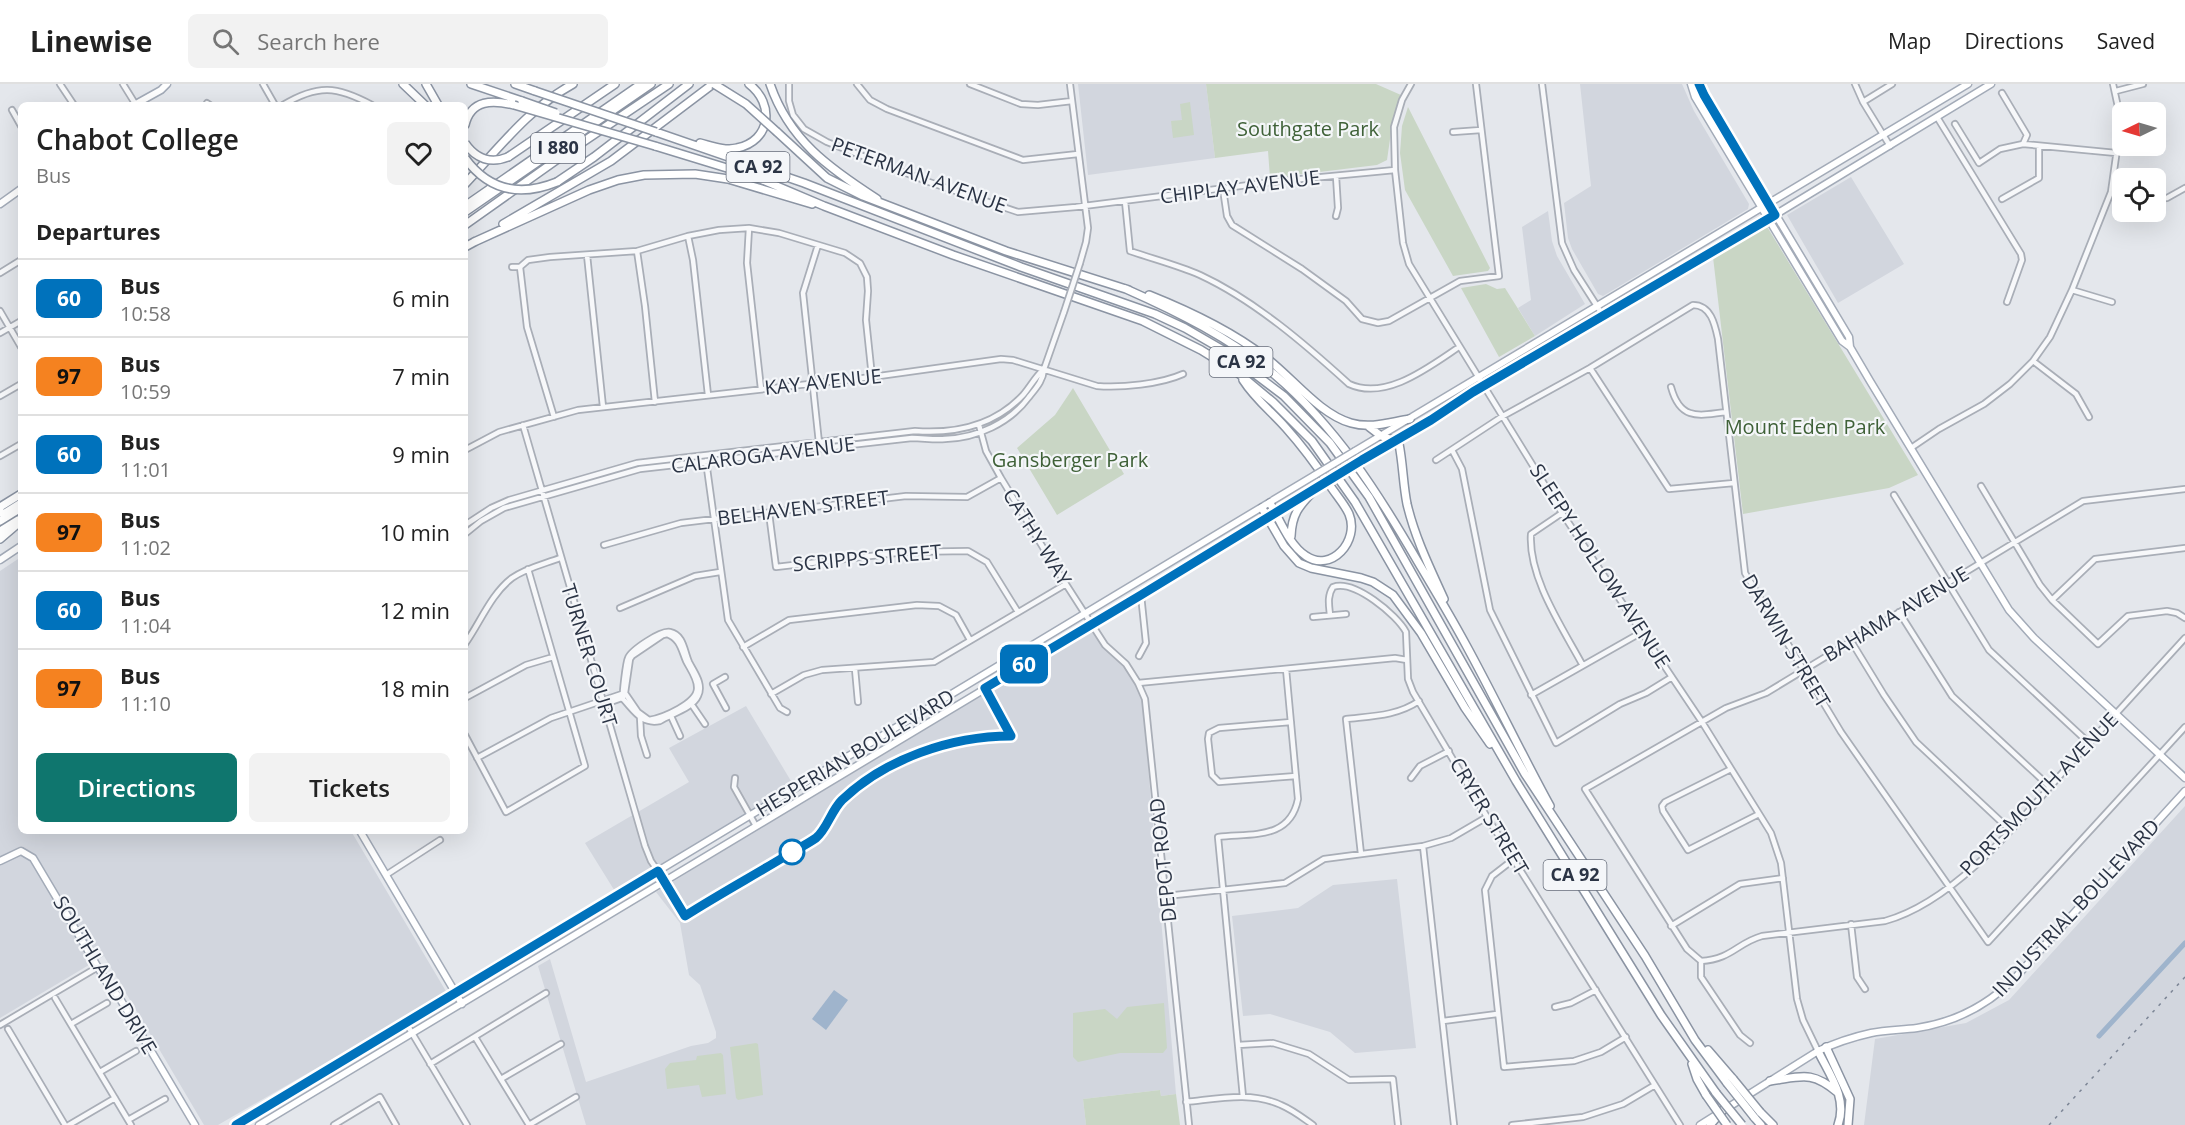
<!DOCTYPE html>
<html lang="en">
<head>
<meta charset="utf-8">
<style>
  :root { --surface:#fff; --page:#f2f2f2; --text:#222; --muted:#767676; --line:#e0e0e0; --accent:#0f766e }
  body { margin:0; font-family:"Open Sans",sans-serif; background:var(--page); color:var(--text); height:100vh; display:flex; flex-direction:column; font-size:22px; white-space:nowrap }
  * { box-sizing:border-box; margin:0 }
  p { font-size:20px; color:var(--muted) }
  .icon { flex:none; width:33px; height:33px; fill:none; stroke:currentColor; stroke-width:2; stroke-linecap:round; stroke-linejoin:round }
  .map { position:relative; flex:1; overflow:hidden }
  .panel { position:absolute; left:18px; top:18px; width:450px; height:732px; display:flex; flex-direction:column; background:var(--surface); border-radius:9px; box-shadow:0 6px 24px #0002 }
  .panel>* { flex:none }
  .badge { padding:0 12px; border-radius:9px; font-size:21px; line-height:39px }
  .needle { width:39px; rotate:265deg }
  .fabs { position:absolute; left:2112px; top:18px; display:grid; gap:12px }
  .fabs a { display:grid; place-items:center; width:54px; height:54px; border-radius:9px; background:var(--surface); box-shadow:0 6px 24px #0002; font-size:30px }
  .map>.badge { position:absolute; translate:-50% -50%; box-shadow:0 0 0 3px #fff }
  h2 { padding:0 18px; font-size:22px; line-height:54px }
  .round { display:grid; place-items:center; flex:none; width:63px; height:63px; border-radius:9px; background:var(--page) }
  .overview { display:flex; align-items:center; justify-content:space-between; height:102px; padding:0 18px }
  h1 { font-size:28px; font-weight:600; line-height:45px }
  .button { display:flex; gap:12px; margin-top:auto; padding:12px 18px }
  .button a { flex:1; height:69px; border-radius:9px; background:var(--accent); color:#fff; font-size:24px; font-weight:600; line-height:69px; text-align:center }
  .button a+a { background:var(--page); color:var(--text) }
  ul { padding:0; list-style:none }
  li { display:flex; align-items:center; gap:18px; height:78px; padding:0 18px; border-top:2px solid var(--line) }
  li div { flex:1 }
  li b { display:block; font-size:22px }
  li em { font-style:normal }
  li .badge { min-width:66px; font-weight:700; text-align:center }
  header { display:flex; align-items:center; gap:36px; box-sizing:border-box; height:84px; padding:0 30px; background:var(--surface); border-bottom:2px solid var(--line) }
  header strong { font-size:28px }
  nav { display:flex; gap:33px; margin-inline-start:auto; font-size:21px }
  .search { width:420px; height:54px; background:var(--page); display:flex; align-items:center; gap:15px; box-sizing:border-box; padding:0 21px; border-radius:9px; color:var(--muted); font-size:22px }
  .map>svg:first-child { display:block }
  .built { fill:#d2d6de }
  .green { fill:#c9d6c5 }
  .water { fill:#9fb4cc }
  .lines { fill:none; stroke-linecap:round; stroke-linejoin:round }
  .canal { stroke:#9fb4cc; stroke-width:5 }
  .minor-casing { stroke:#a9aeb7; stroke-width:8 }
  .major-casing { stroke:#a3abb8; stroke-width:9 }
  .highway-casing { stroke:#8b94a3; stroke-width:10 }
  .minor { stroke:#f7f8fa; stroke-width:4.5 }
  .major { stroke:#fff; stroke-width:6 }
  .highway { stroke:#fff; stroke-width:7 }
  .rail { stroke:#7d8696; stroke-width:1.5; stroke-dasharray:3 6; stroke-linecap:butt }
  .minor-bridge-casing { stroke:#a9aeb7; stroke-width:8; stroke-linecap:butt }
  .major-bridge-casing { stroke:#a3abb8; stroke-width:9; stroke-linecap:butt }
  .highway-bridge-casing { stroke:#8b94a3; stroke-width:10; stroke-linecap:butt }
  .minor-bridge { stroke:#f7f8fa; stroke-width:4.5 }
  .major-bridge { stroke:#fff; stroke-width:6 }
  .highway-bridge { stroke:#fff; stroke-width:7 }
  .line-casing { stroke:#fff; stroke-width:14 }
  .line { stroke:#0072bc; stroke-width:9 }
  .stop-dot { fill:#fff; stroke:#0072bc; stroke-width:3 }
  .labels { text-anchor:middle; stroke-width:4.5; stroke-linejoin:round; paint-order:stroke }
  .shield { fill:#f4f6f9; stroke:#676e7b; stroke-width:1.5 }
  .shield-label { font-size:18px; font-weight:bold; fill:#2b3445 }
  .park-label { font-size:20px; fill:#3f6138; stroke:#f4f6f9 }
  .street-label { font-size:20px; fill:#2b3445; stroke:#f4f6f9 }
</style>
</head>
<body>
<header>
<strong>Linewise</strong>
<div class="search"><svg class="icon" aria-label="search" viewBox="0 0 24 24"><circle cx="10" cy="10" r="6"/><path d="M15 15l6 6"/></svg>Search here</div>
<nav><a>Map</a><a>Directions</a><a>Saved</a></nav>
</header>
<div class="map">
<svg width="2185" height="1041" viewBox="0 0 2185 1041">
  <rect width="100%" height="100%" fill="#e4e7ec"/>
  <path class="built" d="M1078,0h128l9,74 -127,17z
    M1580,0h102l12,27 55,93 -1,5 -145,87 -5,-2 -26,-45 -4,-11 -4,-35 27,-17z
    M1851,93l53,87 -66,39 -51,-88z
    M1548,127l4,30 5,15 28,48 -50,32 -17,-28 13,-8 -9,-73z
    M21,473v274h330l96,162 -229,132h-14l-100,-169 -104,62v-447z
    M1091,540l14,21 21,19 12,19 11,37 -2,34 29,340 -15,2 -1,-6 -77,9 3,26h-500l-48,-159 12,-7 36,123 105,-36 17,-3 8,-5v-6l-16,-47 -11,-10 -9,-52 -24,-31 214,-132 114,-66 98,-61z
    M746,622l48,80 -178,107 -31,-50 104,-61 -20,-34z
    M2185,722v319h-321l11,-86 91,-16 43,-23z
    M1397,795l19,169 -61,5 -25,-21 -60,-18 -27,2 -11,-100 66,-8 35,-23z"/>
  <path class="green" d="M1206,0h170l25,11 -8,23 -6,42 -10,5 -107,13 -2,-27 -53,7z
    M1190,18l4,33 -21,3 -2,-17 11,-1 -2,-16z
    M1408,23l82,161 -2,3 -35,5 -48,-86 -5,-37 2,-27z
    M1766,141l152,250 -29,13 -146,26 -30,-257z
    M1486,200l11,5 8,-1 30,48 -36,21 -38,-69z
    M1073,304l51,86 -67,41 -40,-67 38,-33z
    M1164,919l3,45 -4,5h-43l-42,9 -5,-5v-44l32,-4 12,10 10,-12z
    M756,959l2,1 5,51 -25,5 -2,-2 -6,-51z
    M721,969l2,2 3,39 -24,3 -3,-12 -32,4 -2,-20 5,-6 26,-3 1,-4z
    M1160,1006l1,6 15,-2 4,31h-94l-3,-26z"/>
  <path class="water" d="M834,906l14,10 -22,30 -14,-11z"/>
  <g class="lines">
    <path class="canal" d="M2099,952l86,-93"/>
    <defs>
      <path id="minor" d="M60,0l14,21
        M123,0l13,21
        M263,0l12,21
        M789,0v17l4,14 11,14 23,13 102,40 89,30 58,-5 204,-26 115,-11
        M857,0l13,16 17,9 136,51 55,-6
        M970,0l51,20 17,1 34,-4
        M1070,0l18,144 -2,14 -6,21
        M1411,0l-9,16 -8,27 1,43 8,73 6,21 153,249 140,209 69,111 10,30 16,136 6,21 15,31
        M1542,0l20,159 12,27 30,47
        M1855,0l8,18 27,44
        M2116,7l27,-7
        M2002,9l25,42 -4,9
        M1863,18l29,-18
        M207,19l3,2
        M283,21c35,-21 54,-19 89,0
        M12,26l9,16
        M1937,33l84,137 1,6 -15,42
        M1955,40l24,39 21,-14 23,-5 93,9
        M1453,48l28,-2
        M1336,92l2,32 -2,8
        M1223,105l4,27 5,9 70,44 44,32 16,18 16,4 11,-2 71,-40 39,-5 -23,-192
        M2111,108l11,2
        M2002,115l37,-21v-32
        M2156,115l11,-1 18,-10
        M1125,117l5,50c23,8 47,14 70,24 54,25 105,69 149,109 37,17 80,-17 110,-37
        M749,144l-2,35 14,126
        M688,152l5,24 15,135
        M818,161l-15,48 16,150
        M637,167l8,55 10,96
        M587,171l16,152
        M512,183h8l8,-7 22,-3 87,-6 51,-15 31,-6 30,-2 30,5 66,20 15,10 7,14 1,14 -2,29 6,57
        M520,183l7,60 27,90
        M0,189l21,-13
        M2072,206l40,12
        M0,227l21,36
        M0,249l21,-12
        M2033,277l43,33 13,23
        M1590,284l79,121 65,-6
        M1671,303c9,33 26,29 55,25
        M0,312l21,-12
        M523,341l122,421 6,15 14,20
        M979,341l7,26 15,27 52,86 52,81 21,19 12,19 7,16 44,426
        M1911,364l28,-19 45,-25 26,-20 23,-23 17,-24 22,-47 39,-98 10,-71 -8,-37
        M465,366l34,-18 79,-22 294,-33 129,-18 12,1 84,26c24,2 64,-2 86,-12
        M1452,366l10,19 28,141 66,133 64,-39 26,-11 26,-16
        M0,372l21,-12
        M1436,376l67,-44 87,-48 103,-63c18,0 22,20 25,34l27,234 96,159 147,210 197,-215
        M706,377l22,159 52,88 7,4
        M1981,402l59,99 12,15 46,44 30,-28 39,-5 10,2 8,5
        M1894,411l95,155 100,93
        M769,429l7,54 129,-15 63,-1 19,11 31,50
        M1562,429l-31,21c-3,43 31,93 51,130
        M465,441l26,-17 18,-8 128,-37 278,-32c41,3 79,-5 108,-36 7,-8 12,-18 20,-25
        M465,450l16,-13 23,-13 136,-39 272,-31c11,0 22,2 33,1 32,-1 65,-16 84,-42 7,-9 14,-16 15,-28l20,-57
        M604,461l77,-22 225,-27 61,1 34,-19
        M2052,516l43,-41 90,-11
        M620,524l75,-32 25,-4
        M1899,528l53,84 98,91
        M1330,531c-1,-10 -3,-19 3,-28 21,-8 64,28 73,45l2,47 5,13 74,125 193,308
        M1313,533l33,-3
        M667,550c13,5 14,15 19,27 4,8 11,17 11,26 2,16 -35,31 -48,33l-11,-8 -13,-19 5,-34 2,-3 31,-21z
        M1851,557l33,54 32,47 94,88
        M465,560c15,-21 26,-50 47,-66 14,-10 32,-14 48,-20
        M743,563l46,-27 128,-15 22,1 17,9 14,25
        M1139,572l7,-13 -5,-48
        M855,585l3,33
        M725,593l-12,7 13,24
        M1138,599l257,-25 12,2
        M771,610l33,-19 18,-5 112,-8 132,-78
        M1531,611l111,-63
        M465,614l61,-33 27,-8
        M690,618l15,22
        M605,620l17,-6c12,12 19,27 38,23 11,-7 33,-13 38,-25 6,-12 -4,-24 -9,-34 -5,-11 -5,-27 -19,-30 -9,-2 -39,18 -42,26 -2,4 -6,36 -5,41
        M670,630l10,22
        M640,633l1,19 6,19
        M1291,638l-72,6 -10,5 -1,6 4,36 7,7 77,-6
        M465,651l41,77 79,-46 -57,-197
        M477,674l74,-40 71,-24
        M1731,685l-66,33 -3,4 1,5 25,39 71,-36
        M735,694l-1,9 22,39
        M1411,694l9,-12 29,-15
        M1423,762l31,279
        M1361,770l-15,-135c26,-3 51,-3 73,-18
        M1514,775l-22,17 -7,14 19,177 70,-6 27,-9 25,-15
        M386,791l54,-35
        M1166,812l119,-13 39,-24 99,-13 28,-8 36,-21
        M1851,840l6,53 8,12
        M1671,842l69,-42 43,-6
        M1701,877l-14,-12 -102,-160 141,-81 40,-15 317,-192 102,-12
        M1701,877c31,-2 36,-18 61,-25l123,-15c72,-20 137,-103 186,-158 38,-42 76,-83 114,-125
        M1701,877v16l39,58 10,8
        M55,914l76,127
        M1555,923l16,-4 25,-13
        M1443,937l54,-7
        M406,939l61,102
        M71,940l36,-21
        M0,941l98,-58
        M8,945l57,96
        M475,953l54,88
        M1238,961l35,-2 36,11 40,26 44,-1 5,46
        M430,980l116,-71
        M100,988l36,-21
        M501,995l60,-35
        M1243,1013l-25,-260c34,-4 72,3 80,-38l-12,-130
        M1186,1018c31,-3 65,-11 95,3 12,5 22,13 32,20
        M128,1036l37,-21
        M69,1041l46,-27
        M334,1041l46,-28 16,28
        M529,1041l47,-28
        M1512,1041l71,-8 40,-13 32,-19"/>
      <path id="major" d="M1691,0l4,13 147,244 8,6
        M1699,0l5,11 145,242 1,10 20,34 139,229 25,28 151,140
        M134,21l27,-15 6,-6
        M0,120l21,-15
        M1355,367l613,-367
        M1362,376l69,-39 42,-29 310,-182 208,-126
        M0,476l21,-14
        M360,747l102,173
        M0,777l21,-10 12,7 76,128 10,11 76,128
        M236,1041l1079,-650
        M259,1041l882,-530 172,-106
        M1700,1041l118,-74c17,-8 35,-14 53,-18 15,-3 31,-3 46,-5 39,-6 71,-23 98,-50l170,-187"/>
      <path id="highway" d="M403,0l22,21
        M426,0l12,21
        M471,0l51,17
        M515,0l20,7
        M770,0c19,56 59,84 107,115
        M465,41c6,-26 28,-25 49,-20
        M656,48l148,51 217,84 134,47 30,14 38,22 61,46 46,47 39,54 156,277 120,182 50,84 32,43
        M777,48l50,46 36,18 143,55 123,39
        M700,59c12,3 25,8 37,5 34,-7 38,-44 12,-64
        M655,62l98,30 71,30 129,49 190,66 58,29 37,23 35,29 39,39 43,61 161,279 145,234 55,78
        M508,73l107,-73
        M557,98l37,-25 95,-73
        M465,100c34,-36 64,-76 108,-100
        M465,122l176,-122
        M465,128l186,-128
        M503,140l108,-63 102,-77
        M465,141l100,-71 104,-70
        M474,158l115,-52 29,-10 26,-5 51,-1 33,5 84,25
        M465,163l11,-6
        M1126,205c52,23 104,49 149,86 61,52 103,118 143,187 16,27 33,55 48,83 29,53 55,108 84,161
        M1149,211c40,16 81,35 116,62 27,20 54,57 86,66 20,6 39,-1 59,-4
        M1243,296c12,19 29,32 43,48 17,19 31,38 45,59 6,9 14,18 18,27 11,27 -18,59 -43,42 -17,-11 -26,-36 -36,-53
        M1368,342l13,10 15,5 3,3c4,20 4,40 8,60 8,34 23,64 37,95
        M0,423l21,-13
        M1262,424l22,38 15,17 12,5 50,10 12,4 20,13 28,38 44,75 25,36
        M0,429h5l16,-10
        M0,437l21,-13
        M0,447l18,-11
        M1291,452c1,-26 11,-32 28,-51
        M0,455l21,-18
        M1826,963l24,52 -2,26
        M1708,966l25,29
        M1818,967c11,23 30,47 20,74
        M1692,980l5,15 9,16
        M1770,997c31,-4 41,-11 67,11
        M1760,1028l13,13
        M1754,1033l7,8
        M1710,1041l13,-15"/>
    </defs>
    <use href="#minor" class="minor-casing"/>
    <use href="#major" class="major-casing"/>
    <use href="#highway" class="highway-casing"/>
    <use href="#minor" class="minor"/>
    <use href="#major" class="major"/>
    <use href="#highway" class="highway"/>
    <path class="rail" d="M2049,1041l136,-148"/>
    <defs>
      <path id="minor-bridge" d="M1064,228l16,-49"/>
      <path id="major-bridge" d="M1315,391l40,-24
        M1322,400l40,-24"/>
      <path id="highway-bridge" d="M714,0l32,20 31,28
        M535,7l121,41
        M522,17l34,12
        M514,21l141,41
        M465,59c11,16 26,21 43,14
        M465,74c24,33 55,39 92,24
        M1733,995l27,33
        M1727,999l27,34
        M1716,1009l26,32
        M1706,1011l21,30"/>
    </defs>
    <use href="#minor-bridge" class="minor-bridge-casing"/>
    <use href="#major-bridge" class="major-bridge-casing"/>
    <use href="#highway-bridge" class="highway-bridge-casing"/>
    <use href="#minor-bridge" class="minor-bridge"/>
    <use href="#major-bridge" class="major-bridge"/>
    <use href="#highway-bridge" class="highway-bridge"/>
  </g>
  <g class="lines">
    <defs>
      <path id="line" d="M236,1041l422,-254 27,45c33,-21 66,-39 99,-59 11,-7 22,-12 32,-19 11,-9 15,-27 26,-38 43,-41 109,-64 169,-64l-26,-48 156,-93 221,-135 69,-40 42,-28 302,-177 -71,-120 -5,-11"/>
    </defs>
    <use href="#line" class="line-casing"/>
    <use href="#line" class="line"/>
  </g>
  <circle class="stop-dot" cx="792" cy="768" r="12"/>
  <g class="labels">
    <g class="shield">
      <rect x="531" y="49" width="54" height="30" rx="4.5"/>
      <rect x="726.5" y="68" width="63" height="30" rx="4.5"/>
      <rect x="1209.5" y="263" width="63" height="30" rx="4.5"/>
      <rect x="1543.5" y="776" width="63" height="30" rx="4.5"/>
    </g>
    <g class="shield-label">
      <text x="558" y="70">I 880</text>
      <text x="758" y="89">CA 92</text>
      <text x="1241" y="284">CA 92</text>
      <text x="1575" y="797">CA 92</text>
    </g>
    <g class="park-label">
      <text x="1308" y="52">Southgate Park</text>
      <text x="1805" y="350">Mount Eden Park</text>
      <text x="1070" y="383">Gansberger Park</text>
    </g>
    <g class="street-label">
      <text transform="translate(919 91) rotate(20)" y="7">PETERMAN AVENUE</text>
      <text transform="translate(1240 103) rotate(-7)" y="7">CHIPLAY AVENUE</text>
      <text transform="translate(823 298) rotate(-6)" y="7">KAY AVENUE</text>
      <text transform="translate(763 371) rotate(-7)" y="7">CALAROGA AVENUE</text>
      <text transform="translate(803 424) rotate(-7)" y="7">BELHAVEN STREET</text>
      <text transform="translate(1037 453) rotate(58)" y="7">CATHY WAY</text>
      <text transform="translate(867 474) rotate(-5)" y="7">SCRIPPS STREET</text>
      <text transform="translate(1600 482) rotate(57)" y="7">SLEEPY HOLLOW AVENUE</text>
      <text transform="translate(1896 530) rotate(-31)" y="7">BAHAMA AVENUE</text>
      <text transform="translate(1786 557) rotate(59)" y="7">DARWIN STREET</text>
      <text transform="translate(589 571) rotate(73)" y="7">TURNER COURT</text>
      <text transform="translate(855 669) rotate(-31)" y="7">HESPERIAN BOULEVARD</text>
      <text transform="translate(2039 710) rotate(-46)" y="7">PORTSMOUTH AVENUE</text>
      <text transform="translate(1489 732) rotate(59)" y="7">CRYER STREET</text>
      <text transform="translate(1163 776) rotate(-96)" y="7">DEPOT ROAD</text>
      <text transform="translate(2076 824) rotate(-47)" y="7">INDUSTRIAL BOULEVARD</text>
      <text transform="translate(105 891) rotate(59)" y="7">SOUTHLAND DRIVE</text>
    </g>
  </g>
</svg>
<div class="fabs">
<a><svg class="needle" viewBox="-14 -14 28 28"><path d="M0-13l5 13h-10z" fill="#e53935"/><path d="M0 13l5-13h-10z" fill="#767676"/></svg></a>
<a><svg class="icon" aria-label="locate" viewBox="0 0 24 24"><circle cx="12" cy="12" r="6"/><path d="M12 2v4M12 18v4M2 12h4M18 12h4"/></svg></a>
</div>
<b class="badge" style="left:1024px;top:580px;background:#0072bc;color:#fff">60</b>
<section class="panel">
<div class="overview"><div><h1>Chabot College</h1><p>Bus</p></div><a class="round"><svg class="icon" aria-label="heart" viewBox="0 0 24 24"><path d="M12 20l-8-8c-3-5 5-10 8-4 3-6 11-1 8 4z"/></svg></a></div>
<h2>Departures</h2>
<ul>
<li><span class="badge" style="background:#0072bc;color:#fff">60</span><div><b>Bus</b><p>10:58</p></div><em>6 min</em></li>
<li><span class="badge" style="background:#f58220;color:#111">97</span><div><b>Bus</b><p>10:59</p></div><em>7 min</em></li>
<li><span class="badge" style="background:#0072bc;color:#fff">60</span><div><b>Bus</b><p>11:01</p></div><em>9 min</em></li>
<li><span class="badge" style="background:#f58220;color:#111">97</span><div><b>Bus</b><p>11:02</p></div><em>10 min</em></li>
<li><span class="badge" style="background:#0072bc;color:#fff">60</span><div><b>Bus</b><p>11:04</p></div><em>12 min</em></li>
<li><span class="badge" style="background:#f58220;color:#111">97</span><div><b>Bus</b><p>11:10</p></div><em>18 min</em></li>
</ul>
<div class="button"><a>Directions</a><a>Tickets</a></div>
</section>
</div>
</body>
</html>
